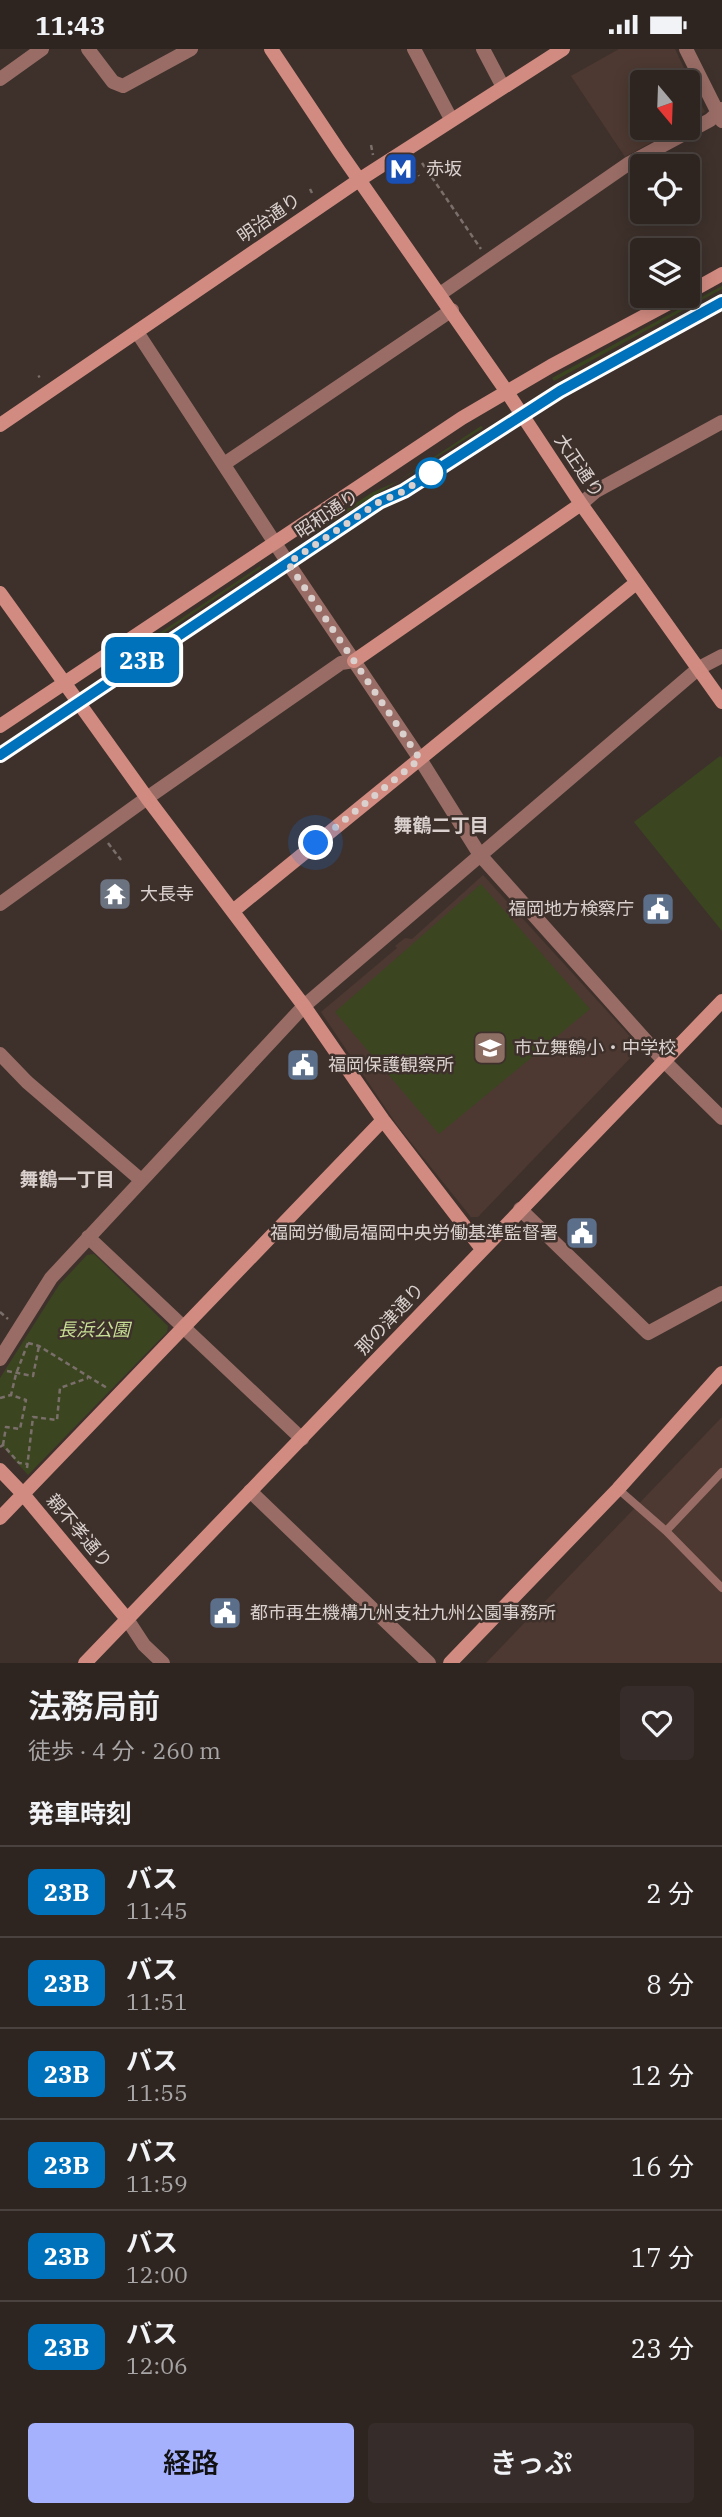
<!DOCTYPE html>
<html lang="ja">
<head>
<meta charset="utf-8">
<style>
  :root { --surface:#2e2521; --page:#362d2a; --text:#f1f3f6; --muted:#a7a5a5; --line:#49423f; --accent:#a5b1fc }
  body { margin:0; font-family:"IBM Plex Serif","Noto Sans JP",serif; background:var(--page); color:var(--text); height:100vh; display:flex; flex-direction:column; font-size:26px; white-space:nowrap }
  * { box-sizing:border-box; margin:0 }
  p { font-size:23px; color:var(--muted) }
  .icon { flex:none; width:38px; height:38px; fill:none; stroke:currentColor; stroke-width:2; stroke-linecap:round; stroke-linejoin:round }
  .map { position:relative; height:1614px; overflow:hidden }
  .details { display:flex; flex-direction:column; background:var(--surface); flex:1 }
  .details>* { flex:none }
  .badge { padding:0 14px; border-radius:10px; font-size:24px; line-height:46px }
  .needle { width:46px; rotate:161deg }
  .fabs { position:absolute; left:630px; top:21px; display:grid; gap:14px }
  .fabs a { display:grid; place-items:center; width:70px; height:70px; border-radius:7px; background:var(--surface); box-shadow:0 4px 18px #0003,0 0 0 2px var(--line); font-size:35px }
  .you { position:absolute; width:35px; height:35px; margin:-18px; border:5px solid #fff; border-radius:50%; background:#1a73e8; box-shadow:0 0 0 10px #1a73e833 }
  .map>.badge { position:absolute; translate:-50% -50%; box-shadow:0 0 0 4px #fff }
  h2 { padding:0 28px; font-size:26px; line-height:63px }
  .round { display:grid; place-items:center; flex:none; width:74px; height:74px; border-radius:7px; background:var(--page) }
  .headline { display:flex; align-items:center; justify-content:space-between; height:119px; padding:0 28px }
  h1 { font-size:33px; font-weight:600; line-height:52px }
  .button { display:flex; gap:14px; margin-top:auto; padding:14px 28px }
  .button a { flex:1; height:80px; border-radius:7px; background:var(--accent); color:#111; font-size:28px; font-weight:600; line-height:80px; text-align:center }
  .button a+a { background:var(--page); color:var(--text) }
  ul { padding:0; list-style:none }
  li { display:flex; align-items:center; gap:21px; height:91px; padding:0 28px; border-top:2px solid var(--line) }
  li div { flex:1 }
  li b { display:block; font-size:26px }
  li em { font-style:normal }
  li .badge { min-width:77px; font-weight:700; text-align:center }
  .status { display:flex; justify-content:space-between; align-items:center; height:49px; padding:0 35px; background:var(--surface); direction:ltr }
  .status svg { height:19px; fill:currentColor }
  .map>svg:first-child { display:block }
  .built { fill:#4d3931 }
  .green { fill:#3b4621 }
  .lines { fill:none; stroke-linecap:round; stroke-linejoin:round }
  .path { stroke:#7b6f6b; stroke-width:2.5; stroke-dasharray:5 3.5; stroke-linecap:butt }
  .lane { stroke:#996d66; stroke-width:8 }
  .street { stroke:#996d66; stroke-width:14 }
  .secondary { stroke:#d28b81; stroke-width:14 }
  .line-casing { stroke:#fff; stroke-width:16 }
  .line { stroke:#0072bc; stroke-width:10 }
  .walk { stroke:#dad1ce; stroke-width:7; stroke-dasharray:0 12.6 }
  .stop-dot { fill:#fff; stroke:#0072bc; stroke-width:3.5 }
  .labels { text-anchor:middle; stroke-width:5; stroke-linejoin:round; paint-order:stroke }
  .poi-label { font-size:18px; fill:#dad1ce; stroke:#3e312c; text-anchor:start }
  .street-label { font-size:18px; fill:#dad1ce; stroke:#3e312c }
  .park-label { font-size:18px; font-style:italic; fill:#c7de94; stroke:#3e312c }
  .neighbourhood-label { font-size:19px; font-weight:bold; fill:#dad1ce; stroke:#3e312c }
</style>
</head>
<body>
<div class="status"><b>11:43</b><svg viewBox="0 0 49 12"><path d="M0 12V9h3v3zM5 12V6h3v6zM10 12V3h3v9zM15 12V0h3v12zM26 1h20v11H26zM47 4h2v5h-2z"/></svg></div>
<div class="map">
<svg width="722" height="1614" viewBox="0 0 722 1614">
  <rect width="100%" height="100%" fill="#3e312c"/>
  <path class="built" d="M619,0h56l30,63 -17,10v-40h-46v46h35l-52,29 -54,-81z
    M483,826l153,168v9l-158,165h-7l-74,-92 -76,-113 76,-64 -2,-2 10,-8 7,1z
    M722,1368v246h-236z"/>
  <path class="green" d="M722,237v3l-168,92 -2,-3z
    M481,377l2,2c-59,38 -118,72 -176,110l-2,-2 68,-44 25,-11z
    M260,517l1,2 -158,106 -2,-2z
    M720,707l2,2v173l-88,-109z
    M481,835l109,125 -151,125 -104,-122z
    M94,1205l74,72 -1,6 -139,143 -28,-31v-66l59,-93 28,-30z"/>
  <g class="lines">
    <path class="path" d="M371,96l2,10
      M422,114l59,86
      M414,119l5,8
      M310,140l2,4
      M38,328l2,-1
      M108,794l13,17
      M0,1263l8,7
      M28,1294l11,3 68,42
      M7,1322l26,5 6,-30
      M0,1349l11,-3
      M3,1396l3,-18 14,2 6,-29 -15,-5 5,-21 12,-31
      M0,1398l3,-2 16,18 9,1
      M27,1419l6,-51 24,3 3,-32 28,-10"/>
    <path class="lane" d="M722,1423l-56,59 56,57
      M618,1440l48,42"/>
    <path class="street" d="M88,0l25,33 10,4 68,-37
      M414,0l37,70
      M483,0l20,38
      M686,0l36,72
      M0,30l42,-30
      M440,245l188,-130 82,-44 12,-11
      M137,283l151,231 132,196 60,96 184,206 58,57
      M224,415l228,-154
      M581,455l15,-13 126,-69
      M0,855l147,-106 194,-135 13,-2
      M0,1005l27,28 114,98
      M520,1160l128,124 74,-40
      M88,1188l214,202
      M0,1310l51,-81 253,-272 395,-338 23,-12
      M250,1442l179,172
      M127,1570l17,26 19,18"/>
    <path class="secondary" d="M271,0l68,102 168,241 74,112 141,198
      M688,244l34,-19
      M0,376l359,-245 204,-131
      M0,544l147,205 157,208 79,114 99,129
      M354,612l227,-157
      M0,677l462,-308 89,-52 131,-70
      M0,706l379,-253 25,-11 156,-100 162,-89
      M233,862l403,-328
      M0,1421l23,24 104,125
      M0,1469l383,-398
      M85,1614l637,-662
      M450,1614l168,-174 104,-116"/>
  </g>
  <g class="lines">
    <defs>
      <path id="line" d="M0,706l379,-253 25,-11 156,-100 162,-89"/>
    </defs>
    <use href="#line" class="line-casing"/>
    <use href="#line" class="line"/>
    <path class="walk" d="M316,794l104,-84 -132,-196 91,-61 25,-11 27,-18"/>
  </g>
  <defs>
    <symbol id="metro-square" viewBox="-11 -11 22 22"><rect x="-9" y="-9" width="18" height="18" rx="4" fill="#1a4fb4" stroke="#3e312c"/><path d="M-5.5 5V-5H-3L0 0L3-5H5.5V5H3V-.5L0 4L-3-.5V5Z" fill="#fff"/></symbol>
    <symbol id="temple-square" viewBox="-11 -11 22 22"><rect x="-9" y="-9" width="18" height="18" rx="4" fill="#6b7280" stroke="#3e312c"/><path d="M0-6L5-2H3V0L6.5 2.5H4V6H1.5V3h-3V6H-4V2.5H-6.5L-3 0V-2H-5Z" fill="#fff"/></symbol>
    <symbol id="civic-square" viewBox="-11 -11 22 22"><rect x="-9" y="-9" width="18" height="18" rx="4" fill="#5c6f8a" stroke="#3e312c"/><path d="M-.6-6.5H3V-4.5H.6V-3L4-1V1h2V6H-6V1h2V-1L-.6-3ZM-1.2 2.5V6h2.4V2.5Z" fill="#fff"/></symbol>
    <symbol id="school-square" viewBox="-11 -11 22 22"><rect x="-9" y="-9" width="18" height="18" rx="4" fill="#8d6e63" stroke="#3e312c"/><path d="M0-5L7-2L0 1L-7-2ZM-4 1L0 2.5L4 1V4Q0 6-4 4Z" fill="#fff"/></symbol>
  </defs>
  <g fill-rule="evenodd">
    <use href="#metro-square" x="382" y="101" width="38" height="38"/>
    <use href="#temple-square" x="96" y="826" width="38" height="38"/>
    <use href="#civic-square" x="639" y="841" width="38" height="38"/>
    <use href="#school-square" x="471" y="980" width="38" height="38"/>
    <use href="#civic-square" x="284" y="997" width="38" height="38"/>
    <use href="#civic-square" x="563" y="1165" width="38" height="38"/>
    <use href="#civic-square" x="206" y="1545" width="38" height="38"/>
  </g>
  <circle class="stop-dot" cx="431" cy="424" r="14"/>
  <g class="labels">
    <g class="poi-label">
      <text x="426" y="126">赤坂</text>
      <text x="140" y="851">大長寺</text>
      <text x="634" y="866" text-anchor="end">福岡地方検察庁</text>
      <text x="514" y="1005">市立舞鶴小・中学校</text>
      <text x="328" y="1022">福岡保護観察所</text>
      <text x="558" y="1190" text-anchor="end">福岡労働局福岡中央労働基準監督署</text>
      <text x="250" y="1570">都市再生機構九州支社九州公園事務所</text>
    </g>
    <g class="street-label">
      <text transform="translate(269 169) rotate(-35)" y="6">明治通り</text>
      <text transform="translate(579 417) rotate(56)" y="6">大正通り</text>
      <text transform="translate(327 465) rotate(-34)" y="6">昭和通り</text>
      <text transform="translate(390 1270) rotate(-47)" y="6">那の津通り</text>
      <text transform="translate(79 1482) rotate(50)" y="6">親不孝通り</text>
    </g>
    <g class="park-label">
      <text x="94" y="1287">長浜公園</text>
    </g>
    <g class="neighbourhood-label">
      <text x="441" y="783">舞鶴二丁目</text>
      <text x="67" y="1137">舞鶴一丁目</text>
    </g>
  </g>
</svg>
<div class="fabs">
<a><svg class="needle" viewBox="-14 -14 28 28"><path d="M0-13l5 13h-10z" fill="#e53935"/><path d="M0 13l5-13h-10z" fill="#a7a5a5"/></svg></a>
<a><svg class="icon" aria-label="locate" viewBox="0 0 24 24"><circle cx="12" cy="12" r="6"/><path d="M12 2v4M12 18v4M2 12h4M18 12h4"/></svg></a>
<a><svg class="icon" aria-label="layers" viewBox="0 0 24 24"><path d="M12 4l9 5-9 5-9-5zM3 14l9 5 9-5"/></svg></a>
</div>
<div class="you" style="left:316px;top:794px"></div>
<b class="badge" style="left:142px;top:611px;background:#0072bc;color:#fff">23B</b>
</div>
<section class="details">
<div class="headline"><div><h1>法務局前</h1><p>徒歩 · 4 分 · 260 m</p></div><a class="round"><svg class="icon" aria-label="heart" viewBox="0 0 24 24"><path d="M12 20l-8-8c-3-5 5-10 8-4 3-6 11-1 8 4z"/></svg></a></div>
<h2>発車時刻</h2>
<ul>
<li><span class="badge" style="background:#0072bc;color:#fff">23B</span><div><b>バス</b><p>11:45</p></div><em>2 分</em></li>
<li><span class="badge" style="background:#0072bc;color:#fff">23B</span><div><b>バス</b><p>11:51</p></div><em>8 分</em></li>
<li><span class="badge" style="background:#0072bc;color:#fff">23B</span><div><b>バス</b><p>11:55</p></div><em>12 分</em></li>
<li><span class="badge" style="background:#0072bc;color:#fff">23B</span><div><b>バス</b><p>11:59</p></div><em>16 分</em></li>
<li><span class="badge" style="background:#0072bc;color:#fff">23B</span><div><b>バス</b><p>12:00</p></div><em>17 分</em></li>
<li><span class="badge" style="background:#0072bc;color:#fff">23B</span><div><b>バス</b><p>12:06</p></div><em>23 分</em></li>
</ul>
<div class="button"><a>経路</a><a>きっぷ</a></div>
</section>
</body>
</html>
